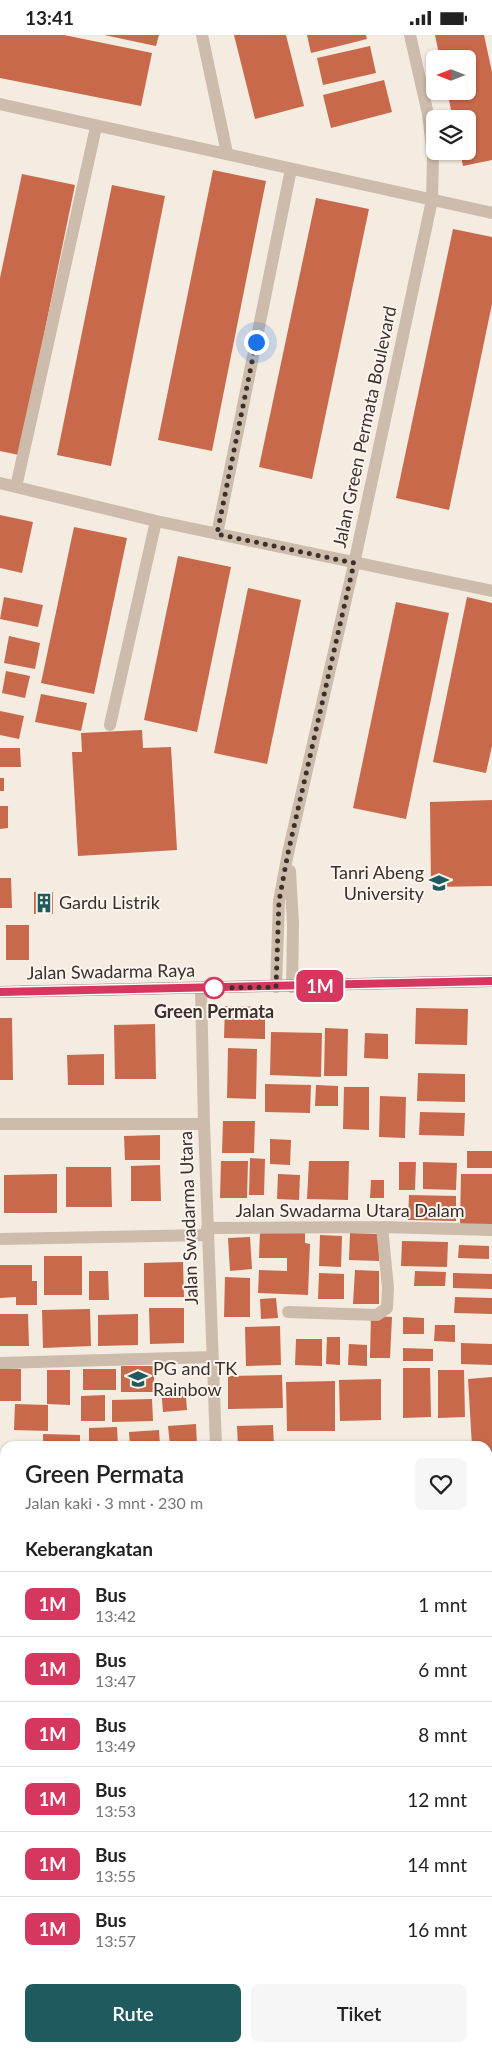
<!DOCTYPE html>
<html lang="id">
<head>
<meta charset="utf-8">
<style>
  :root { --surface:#fff; --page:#f6f6f6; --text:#222; --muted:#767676; --line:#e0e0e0; --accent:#1f5a5e }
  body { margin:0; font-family:Lato,sans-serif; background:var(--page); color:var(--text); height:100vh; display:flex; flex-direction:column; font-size:19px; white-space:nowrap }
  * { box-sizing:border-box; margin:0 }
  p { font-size:16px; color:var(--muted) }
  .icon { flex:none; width:28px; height:28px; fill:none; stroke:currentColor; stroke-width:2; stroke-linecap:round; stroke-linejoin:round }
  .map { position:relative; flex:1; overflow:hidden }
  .drawer { position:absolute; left:0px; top:1406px; width:492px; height:611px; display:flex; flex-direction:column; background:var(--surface); border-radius:15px 15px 0 0; box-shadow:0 1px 4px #0004 }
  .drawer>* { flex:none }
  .badge { padding:0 10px; border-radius:8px; font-size:18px; line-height:32px }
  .needle { width:32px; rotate:270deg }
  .buttons { position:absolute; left:426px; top:15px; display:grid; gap:10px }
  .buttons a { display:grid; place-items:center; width:50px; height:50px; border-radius:8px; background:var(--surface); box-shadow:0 1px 4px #0004; font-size:25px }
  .you { position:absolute; width:25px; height:25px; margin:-12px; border:4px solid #fff; border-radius:50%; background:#1a73e8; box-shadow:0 0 0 8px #1a73e833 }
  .map>.badge { position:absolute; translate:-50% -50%; box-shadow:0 0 0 2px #fff }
  h2 { padding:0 25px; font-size:19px; line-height:45px }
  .round { display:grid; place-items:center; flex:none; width:52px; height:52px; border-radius:8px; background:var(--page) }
  .headline { display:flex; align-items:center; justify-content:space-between; height:85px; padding:0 25px }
  h1 { font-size:24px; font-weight:600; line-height:38px }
  .primary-button { display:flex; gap:10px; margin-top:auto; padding:10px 25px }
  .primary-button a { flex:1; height:58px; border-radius:8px; background:var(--accent); color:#fff; font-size:20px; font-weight:600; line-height:58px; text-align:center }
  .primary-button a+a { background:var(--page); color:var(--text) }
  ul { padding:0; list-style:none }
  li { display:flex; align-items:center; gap:15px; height:65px; padding:0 25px; border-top:1px solid var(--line) }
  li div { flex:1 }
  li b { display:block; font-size:19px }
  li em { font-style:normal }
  li .badge { min-width:55px; font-weight:700; text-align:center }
  .status { display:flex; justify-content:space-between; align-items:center; height:35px; padding:0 25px; background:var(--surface); direction:ltr }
  .status svg { height:14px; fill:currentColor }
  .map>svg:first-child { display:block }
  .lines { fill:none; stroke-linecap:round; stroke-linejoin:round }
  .stream { stroke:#7fb0b2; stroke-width:8 }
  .building { fill:#c8694b }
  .minor { stroke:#cdbbac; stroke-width:12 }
  .tertiary { stroke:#cdbbac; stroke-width:12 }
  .secondary { stroke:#a18a7d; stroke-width:12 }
  .line-casing { stroke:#fff; stroke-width:11 }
  .line { stroke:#d6375f; stroke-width:8 }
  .walk { stroke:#3b302b; stroke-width:5; stroke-dasharray:0 9 }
  .stop-dot { fill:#fff; stroke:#d6375f; stroke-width:2.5 }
  .labels { text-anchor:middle; stroke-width:4; stroke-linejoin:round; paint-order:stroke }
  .street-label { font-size:18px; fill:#3b302b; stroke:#fbf5ee }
  .poi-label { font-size:18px; fill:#3b302b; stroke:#fbf5ee; text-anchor:start }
  .stop-label { font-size:18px; font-weight:bold; fill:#3b302b; stroke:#fbf5ee }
</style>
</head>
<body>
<div class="status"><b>13:41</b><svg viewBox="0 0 49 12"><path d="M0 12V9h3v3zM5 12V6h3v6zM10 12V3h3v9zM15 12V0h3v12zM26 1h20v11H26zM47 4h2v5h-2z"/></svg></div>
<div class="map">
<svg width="492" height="2017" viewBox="0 0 492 2017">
  <rect width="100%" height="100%" fill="#f4ebe1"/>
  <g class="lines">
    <path class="stream" d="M488,1798h4
      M0,1814l5,1"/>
  </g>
  <path class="building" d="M0,0h64l88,18 -11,53 -141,-28z
    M104,0h55l-3,11z
    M234,0h52l18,71 -49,13z
    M307,0h59l1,4 -56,14z
    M435,0h49l8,37v88l-29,6 -3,-15h8v-32h-15l-6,-28h21v-32h-28z
    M370,11l6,27 -53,12 -6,-27z
    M384,45l8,32 -61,16 -8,-33z
    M213,135l53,11 -54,270 -54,-11z
    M22,139l53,11 -56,270 -19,-4v-173z
    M112,150l53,11 -54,270 -54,-11z
    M316,163l53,11 -57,270 -53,-12z
    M453,194l39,8v67l-43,206 -53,-12z
    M0,480l33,7 -11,51 -22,-5z
    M74,492l53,11 -33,156 -53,-11z
    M178,521l53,11 -34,165 -53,-12z
    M248,553l53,12 -34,164 -53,-11z
    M4,562l39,8 -5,22 -38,-8z
    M467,562l25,6v143l-6,27 -53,-11z
    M396,567l53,11 -43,206 -53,-11z
    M9,601l31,7 -5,26 -31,-6z
    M6,636l24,5 -5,22 -23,-5z
    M41,659l46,9 -6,28 -46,-9z
    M0,676l24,5 -5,23 -19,-4z
    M142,695l1,18 28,-1 6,103 -99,6 -6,-104h10l-1,-19z
    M0,713h20l1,19h-21z
    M0,743h4v13h-4z
    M492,765v86l-61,1 -1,-85z
    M0,771h8v22l-8,1z
    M0,843h11l1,30h-12z
    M34,857h19v22h-19z
    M6,890h23v35h-23z
    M225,971l40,1v32l-41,-1z
    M416,973l52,1 -1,36 -52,-1z
    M0,983h12l1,62h-13z
    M155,989l1,55h-41l-1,-54z
    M325,993l23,1 -1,47h-23z
    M271,997l51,1 -1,44 -51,-2z
    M365,998l23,1v25l-24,-1z
    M228,1013l29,1 -1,50 -29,-1z
    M104,1019v31h-36l-1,-30z
    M418,1038l47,1v28l-48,-1z
    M265,1049l46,1 -1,28 -45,-1z
    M316,1050l22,1v20h-23z
    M344,1052h25v43l-26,-1z
    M380,1061l26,1 -1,41 -26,-1z
    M420,1077l45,1 -1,23 -45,-1z
    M223,1086h32l-1,32h-32z
    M160,1100v25h-35l-1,-24z
    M270,1104l21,1 -1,25 -20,-1z
    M467,1116h25v17h-25z
    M250,1123l15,1 -1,36h-15z
    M221,1126h27l-1,37h-27z
    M309,1126h40l-1,39 -41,-1z
    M399,1127h17l-1,28h-16z
    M423,1127l34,1 -1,27 -33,-1z
    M160,1130l1,36h-30v-35z
    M66,1132h45l1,40h-46z
    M57,1139v39h-53v-38z
    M278,1139l22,1 -1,25 -22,-1z
    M461,1139h31v52l-32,-1z
    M371,1145h13v18h-14z
    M409,1160l47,1v25l-48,-1z
    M260,1197l45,1v10l5,1 -2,51 -50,-2 1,-23 28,1v-13h-28z
    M350,1198l29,1v27l-30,-1z
    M320,1200l22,1 -1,31 -22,-1z
    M250,1202l2,32 -22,2 -2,-33z
    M402,1206l46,1 -1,25 -46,-1z
    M459,1210l30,1v13l-31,-1z
    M44,1221h38v39h-38z
    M183,1227l1,35h-40v-34z
    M0,1230h32v16h5v24h-21v-8l-16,1z
    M355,1235l24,1v33h-26z
    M89,1236h19l1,29h-20z
    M415,1236l31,1 -1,14h-31z
    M319,1238l25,1v25h-26z
    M453,1238l39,1v15l-39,-1z
    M225,1242l25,1v39h-26z
    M455,1262l37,1v16l-38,-1z
    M276,1263l2,20 -17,1 -1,-20z
    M149,1273h35v35l-34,1z
    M90,1274l1,37 -48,2 -1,-38z
    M0,1279h28l1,32h-29z
    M138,1279v31l-40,1v-31z
    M371,1281l21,1 -2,41h-20z
    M403,1282l21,1v16h-21z
    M435,1290h20v17l-21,-1z
    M280,1291l1,39 -35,1 -1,-39z
    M327,1302h13v28l-14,-1z
    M296,1304h26v27l-27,-1z
    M461,1308l31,1v21l-31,-1z
    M349,1309l18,1v21l-19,-1z
    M403,1313l30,1v12h-30z
    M121,1331h33v26h-33z
    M0,1333l21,1v32h-21z
    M403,1333h27l1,49 -28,1z
    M83,1334h33v21h-33z
    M47,1335h23v35l-23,-1z
    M438,1335h26l1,47 -27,1z
    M282,1340l1,33 -55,1v-33z
    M492,1342v74l-4,1v-6h-16l-4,-67z
    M381,1344v41l-41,1 -1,-41z
    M335,1346v50h-48l-1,-49z
    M185,1350l2,25 -24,2 -2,-25z
    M105,1360v26h-24v-25z
    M152,1364l1,22 -41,1v-22z
    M15,1369l33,1v26l-34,-1z
    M196,1389l1,22h-27l-2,-20z
    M273,1390l1,21h-36l-1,-20z
    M117,1392l1,19h-29v-18z
    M159,1395l1,16h-30l-1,-14z
    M43,1399l37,1v11h-37z
    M0,1432h5v33h-5z
    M488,1438h4v29h-4z
    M488,1480h4v32h-4z
    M0,1522l5,1 -2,21 -3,-1z
    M489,1608l3,1v57l-4,-1z
    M1,1615l4,1v17l-5,-1z
    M0,1640l5,1v18l-5,-1z
    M0,1667l5,1v24l-5,-1z
    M0,1719l5,1v18l-5,-1z
    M488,1734h4v17h-4z
    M488,1755h4v10h-4z
    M0,1769h5v21h-5z
    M488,1832h4v58h-4z
    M5,1840v24h-5v-23z
    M488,1953h4v46h-4z
    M0,1994h5v18h45v5h-50z
    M208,2012h55v5h-55z
    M492,2014v3h-142v-2z"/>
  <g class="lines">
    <path class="minor" d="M202,0l25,118
      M0,69l492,109
      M0,448l156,38 336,70
      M16,452l80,-360
      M217,499l74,-365
      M110,690l46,-204
      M290,836l3,53 -1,63
      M276,952l3,-86 9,-48 66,-289 78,-364 1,-44 -5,-42 -18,-79
      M201,953l3,136 12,322
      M0,1089h204
      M207,1193l175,-1 110,3
      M0,1204l208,-4
      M288,1277l89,3 10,-7 1,-20 -6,-61
      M0,1328l212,-6
      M488,1427h4
      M0,1480l5,3
      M488,1580l4,-15
      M0,1584l5,-21
      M0,1711l5,1
      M488,1718l4,-19
      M488,1929h4
      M326,2017v-5"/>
    <path class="tertiary" d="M0,1891h5
      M120,2012l1,5"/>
    <path class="secondary" d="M0,957l492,-11"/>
  </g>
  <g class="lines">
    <defs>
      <path id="line" d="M0,957l492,-11"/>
    </defs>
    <use href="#line" class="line-casing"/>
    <use href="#line" class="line"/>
    <path class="walk" d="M214,953l62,-1 3,-86 9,-48 66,-290 -137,-29 39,-192"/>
  </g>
  <defs>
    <symbol id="university-bare" viewBox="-9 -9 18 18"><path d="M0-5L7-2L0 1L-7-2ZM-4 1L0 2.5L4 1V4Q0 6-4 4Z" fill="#1f5a5e" stroke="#fbf5ee" stroke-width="2.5" paint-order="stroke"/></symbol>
    <symbol id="building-bare" viewBox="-9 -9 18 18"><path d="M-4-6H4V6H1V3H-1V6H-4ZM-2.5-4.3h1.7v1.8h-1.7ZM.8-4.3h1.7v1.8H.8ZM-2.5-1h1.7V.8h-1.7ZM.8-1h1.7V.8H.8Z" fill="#1f5a5e" stroke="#fbf5ee" stroke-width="2.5" paint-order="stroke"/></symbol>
    <symbol id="school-bare" viewBox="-9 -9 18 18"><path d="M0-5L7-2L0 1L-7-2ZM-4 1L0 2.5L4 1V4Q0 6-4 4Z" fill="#1f5a5e" stroke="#fbf5ee" stroke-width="2.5" paint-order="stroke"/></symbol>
  </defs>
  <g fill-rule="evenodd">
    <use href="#university-bare" x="425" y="834" width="28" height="28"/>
    <use href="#building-bare" x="30" y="854" width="28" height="28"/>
    <use href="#school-bare" x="124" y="1330" width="28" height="28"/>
  </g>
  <circle class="stop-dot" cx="214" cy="953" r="10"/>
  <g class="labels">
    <g class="street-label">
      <text transform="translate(365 392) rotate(-78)" y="6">Jalan Green Permata Boulevard</text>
      <text transform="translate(111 937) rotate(-1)" y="6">Jalan Swadarma Raya</text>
      <text x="350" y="1182">Jalan Swadarma Utara Dalam</text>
      <text transform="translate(189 1183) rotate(-92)" y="6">Jalan Swadarma Utara</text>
    </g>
    <g class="poi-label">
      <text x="424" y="844" text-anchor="end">Tanri Abeng<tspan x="424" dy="21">University</tspan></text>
      <text x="59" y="874">Gardu Listrik</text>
      <text x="153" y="1340">PG and TK<tspan x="153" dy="21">Rainbow</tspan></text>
    </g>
    <g class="stop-label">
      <text x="214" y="983">Green Permata</text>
    </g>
  </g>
</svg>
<div class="buttons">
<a><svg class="needle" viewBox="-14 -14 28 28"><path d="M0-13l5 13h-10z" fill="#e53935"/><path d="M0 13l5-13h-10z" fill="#767676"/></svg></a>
<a><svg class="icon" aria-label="layers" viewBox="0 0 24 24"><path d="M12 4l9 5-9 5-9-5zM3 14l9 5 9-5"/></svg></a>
</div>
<div class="you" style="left:256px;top:307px"></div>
<b class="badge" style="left:320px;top:951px;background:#d6375f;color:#fff">1M</b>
<section class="drawer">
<div class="headline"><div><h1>Green Permata</h1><p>Jalan kaki · 3 mnt · 230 m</p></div><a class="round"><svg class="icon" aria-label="heart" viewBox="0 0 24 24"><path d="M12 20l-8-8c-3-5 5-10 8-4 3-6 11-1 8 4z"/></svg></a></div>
<h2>Keberangkatan</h2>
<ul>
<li><span class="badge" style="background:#d6375f;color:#fff">1M</span><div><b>Bus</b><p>13:42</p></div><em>1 mnt</em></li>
<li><span class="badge" style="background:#d6375f;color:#fff">1M</span><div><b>Bus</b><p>13:47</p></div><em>6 mnt</em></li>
<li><span class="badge" style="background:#d6375f;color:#fff">1M</span><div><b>Bus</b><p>13:49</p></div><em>8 mnt</em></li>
<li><span class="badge" style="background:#d6375f;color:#fff">1M</span><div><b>Bus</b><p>13:53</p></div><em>12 mnt</em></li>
<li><span class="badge" style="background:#d6375f;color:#fff">1M</span><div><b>Bus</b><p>13:55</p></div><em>14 mnt</em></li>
<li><span class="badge" style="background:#d6375f;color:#fff">1M</span><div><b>Bus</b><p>13:57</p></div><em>16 mnt</em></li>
</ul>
<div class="primary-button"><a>Rute</a><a>Tiket</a></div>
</section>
</div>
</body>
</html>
